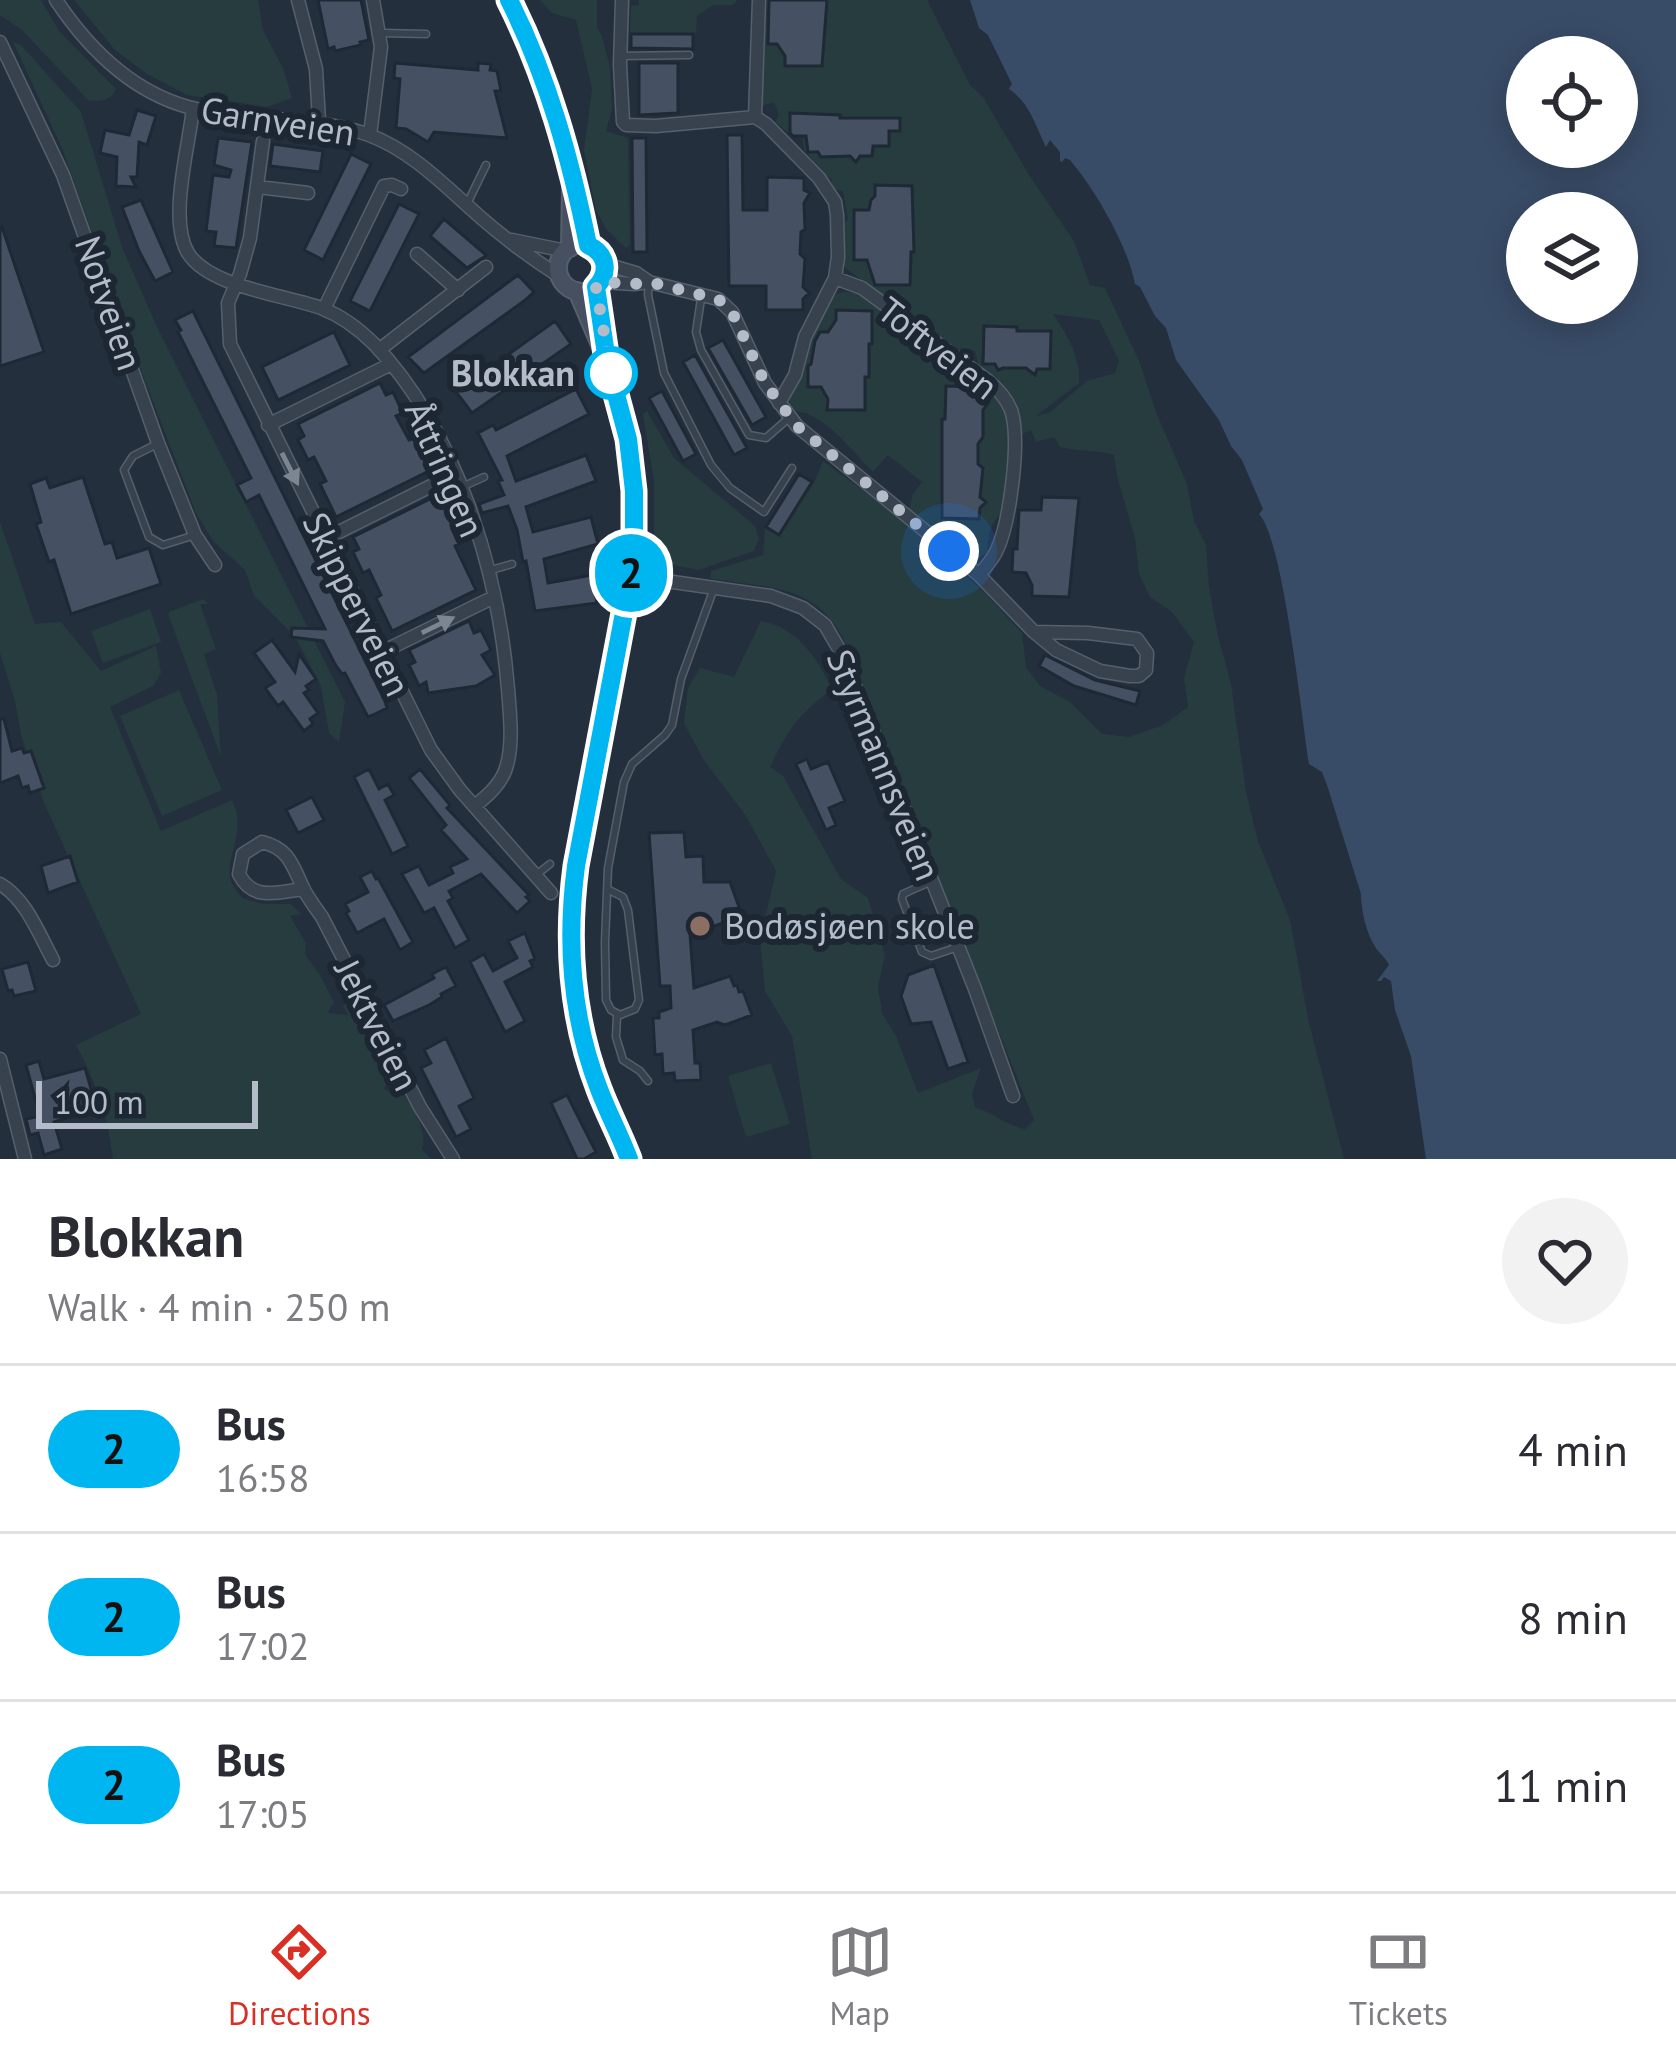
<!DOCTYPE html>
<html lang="en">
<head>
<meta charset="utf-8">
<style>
  :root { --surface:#fff; --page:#f2f2f3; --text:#2b2b33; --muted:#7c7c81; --line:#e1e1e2; --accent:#d93025 }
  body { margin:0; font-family:"PT Sans",sans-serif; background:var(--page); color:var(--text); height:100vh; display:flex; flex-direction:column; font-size:45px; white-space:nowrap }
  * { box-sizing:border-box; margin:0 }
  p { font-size:39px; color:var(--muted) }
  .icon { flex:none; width:66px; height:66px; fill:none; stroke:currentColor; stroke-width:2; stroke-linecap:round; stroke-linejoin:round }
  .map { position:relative; height:1159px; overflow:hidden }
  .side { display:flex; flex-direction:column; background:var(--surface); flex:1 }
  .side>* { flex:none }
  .badge { padding:0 24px; border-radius:39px; font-size:42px; line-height:78px }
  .buttons { position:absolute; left:1506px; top:36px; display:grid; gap:24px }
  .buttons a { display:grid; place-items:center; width:132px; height:132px; border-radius:50%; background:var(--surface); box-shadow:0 6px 30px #0003; font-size:60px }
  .scale { position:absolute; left:36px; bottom:30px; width:222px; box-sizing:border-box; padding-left:12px; border:6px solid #b4bcc9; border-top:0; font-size:33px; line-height:42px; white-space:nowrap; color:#b4bcc9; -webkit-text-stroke:9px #1d2633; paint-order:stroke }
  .you { position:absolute; width:60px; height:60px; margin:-30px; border:9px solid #fff; border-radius:50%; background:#1a73e8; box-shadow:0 0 0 18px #1a73e833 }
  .map>.badge { position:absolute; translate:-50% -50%; box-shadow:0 0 0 6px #fff }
  .round { display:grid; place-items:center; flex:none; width:126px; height:126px; border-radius:63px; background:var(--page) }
  .overview { display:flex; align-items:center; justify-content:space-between; height:204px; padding:0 48px }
  h1 { font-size:57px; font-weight:600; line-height:90px }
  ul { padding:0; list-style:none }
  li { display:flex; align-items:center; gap:36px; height:168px; padding:0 48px; border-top:3px solid var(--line) }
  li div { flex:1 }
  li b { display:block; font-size:45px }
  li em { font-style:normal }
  li .badge { min-width:132px; font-weight:700; text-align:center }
  .tabs { display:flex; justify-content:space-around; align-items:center; height:168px; border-top:3px solid var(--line); background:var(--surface); font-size:33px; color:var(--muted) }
  .tabs a { display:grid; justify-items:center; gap:6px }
  .tabs .on { color:var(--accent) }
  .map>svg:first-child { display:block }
  .green { fill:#263c3f; fill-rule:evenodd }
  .water { fill:#394c67; fill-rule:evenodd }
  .building { fill:#455162; stroke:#1f2835; stroke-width:3 }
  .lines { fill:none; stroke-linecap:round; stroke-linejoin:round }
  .lane-casing { stroke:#565f6c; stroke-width:9 }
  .street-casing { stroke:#565f6c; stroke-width:15 }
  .secondary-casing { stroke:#565f6c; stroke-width:20 }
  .lane { stroke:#38414e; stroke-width:6 }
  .street { stroke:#38414e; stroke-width:12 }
  .secondary { stroke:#465061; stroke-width:16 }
  .oneway { fill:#7c8592 }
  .line-casing { stroke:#fff; stroke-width:27 }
  .line { stroke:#00b6f0; stroke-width:18 }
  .walk { stroke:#b4bcc9; stroke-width:12; stroke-dasharray:0 21.6 }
  .stop-dot { fill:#fff; stroke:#00b6f0; stroke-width:6 }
  .education-dot { fill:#8d6e63; stroke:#1d2633; stroke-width:4.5 }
  .labels { text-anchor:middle; stroke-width:12; stroke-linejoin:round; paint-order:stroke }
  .street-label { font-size:36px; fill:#b4bcc9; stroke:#1d2633 }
  .stop-label { font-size:36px; font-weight:bold; fill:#b4bcc9; stroke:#1d2633; text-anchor:end }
  .poi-label { font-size:36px; fill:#b4bcc9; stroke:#1d2633; text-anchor:start }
</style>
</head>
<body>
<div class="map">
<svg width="1676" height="1159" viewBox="0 0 1676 1159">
  <rect width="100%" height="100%" fill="#242f3e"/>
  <path class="green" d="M0,0h41l18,31 57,58c-6,12 -16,13 -28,11l-66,-70 -22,-15z
    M74,0h184l5,30 20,38 9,30 -25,9 -80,-12 -40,-21 -32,-24z
    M540,0h57v28l5,8 8,31 2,42 -6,22 22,7 2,107 -4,3 -20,-19 -10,-19 -12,-60 8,-61 -16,-69 -24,-7z
    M639,0h98l-4,5h-20l-16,11 -1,17h-66l1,-27 8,-1z
    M767,0h160l43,85 13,12 46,78 45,66 16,44 15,3 35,75 16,49 31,72 7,37 12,24 3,42 8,45 14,52 15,108 12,49 32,79 19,103 35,136h-532l-20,-123 -27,-45 -5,-51 16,-69 -30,-55 -43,-57 -19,-36 4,-35 12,-20 34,9 27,-56c36,6 57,37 71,69 -34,24 -44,40 -62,77l13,9 58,103 27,19 17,57 -7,32 4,26 14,23 22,57 63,-25 -9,26 3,13c18,6 31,18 50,22l9,-9 -174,-436c-26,-94 -62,-94 -149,-105v-8l52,-16 2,-27 14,8 36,-55 8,-20 68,50 92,80 39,42 4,34 14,19 30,16 32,32 27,3 34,-12 25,-18 -4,-29 10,-36 -22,-30 -22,-15 -11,-23 -4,-36 -17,-58 -4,-25c-18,-6 -36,-3 -54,-8l-6,-10 -18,5 -5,-12 -11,5c-3,-30 -14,-52 -41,-67l-4,-17 -13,-3 -8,4 -25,-22 -86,-64 -1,-41 6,-6 -5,-28 -10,-2 -2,-11 -5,-1 -22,-27 -1,-13 -16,-5 -12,-10 4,-7 -5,-13 -13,4 1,-75 4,-2zM1053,314l46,6 20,41 -4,12 -28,8 -38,32 -13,3 43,-33c2,-25 -12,-49 -26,-69z
    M13,42l8,3 60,67 41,135 35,80 188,375 -6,40 -10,-9 -8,-47 -27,-51 -40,-39 -9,-26 -32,-29 -17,-28 -54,-140 -80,-225z
    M843,292l22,2 84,63 3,9 20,15 10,-1 21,23 8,28 -5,78c-14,11 -20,26 -18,43l-15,9 -64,-51 4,-16 9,-12 -34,-27 -15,17c-19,-19 -38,-45 -63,-57 -6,-3 -14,-4 -20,-6 -2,-18 9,-28 15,-45 7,-23 10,-64 38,-72z
    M647,411l27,47 81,68 4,13 -5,12 -56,19 -24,-5 -11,-6 -9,-25v-53l-11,-67z
    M0,522l35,102 26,-2 40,49 55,-25 5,27 -8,13 -43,21 51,124 71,-31c16,31 -8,57 -1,81 1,3 9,15 11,17l20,6h29l10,10 -11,2 16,27 -1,11 15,21 14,27 -7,11 21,2 -5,-9 11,-9 45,82 -16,9 5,3 11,-6c10,20 30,42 23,64l9,10h-318c-5,-42 -17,-77 -37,-114l65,-31 -97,-211 -23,-68 -6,-34 -15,-48z
    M203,599l5,5h-8l16,45 -12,5 13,41 4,62 -53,-143 3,-3z
    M150,609l11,33 -58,21 -12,-32z
    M179,690l43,100 -60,26 -42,-100z
    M771,1063l19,61 -44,13 -18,-61z"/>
  <path class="water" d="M970,0h706v1159h-250l-15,-103 -16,-46 -4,-29 -7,-4 -3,4h-4l12,-16c-3,-7 -9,-11 -13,-17 -10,-14 -15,-39 -15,-54l-34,-109 -5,-13 -13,-8c-7,-45 -26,-226 -50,-250l4,-5 -21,-49 -11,-14 -12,-26 -43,-60 -10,-32 -11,-12 -15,-29 -5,-3c-7,-38 -39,-93 -65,-124l-5,-2 -3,4 -2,-1v-9l-10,-12 -4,7c-11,-22 -16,-44 -37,-58l3,-5 -24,-49 -9,-7zM1527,57h90v90h-90zM1527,213h90v90h-90z"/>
  <path class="building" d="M318,0h43l8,40 -9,2 1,3 -26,6 -1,-4 -6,2z
    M769,0h58l-5,66h-37v-10l-8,-12h-9z
    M631,34h62v15l-62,-1z
    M395,63l83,7v-7l13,1 -1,6 7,1 4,20h-6l12,47 -73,-6 -6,10 -22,-13 -10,-1 4,-49 -6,-1z
    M639,63h39v50l-39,2z
    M137,110l19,6 -9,29 -8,-3 -2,35h-6l5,10 -20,-1 1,-29 -17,-4 5,-23 24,5z
    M790,113l50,2v3h60v13h-11v15h-16l-1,10h-12l-4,6 -6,-6 -29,1 -3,-5h-10l-2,-16h-13l-3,-3z
    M727,135h15l1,75h24v-33l37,1v12l6,3 -6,10 1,26 -4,3 -1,22 5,5 -2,28 6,6 -6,6v11h-37v-24h-37z
    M218,138l34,4 -16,106 -22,-2 2,-14 -10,-1 7,-56 16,2 2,-7 -17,-5z
    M632,138h14l1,114h-14z
    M273,144l50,7 -3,21 -50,-6z
    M351,154l20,10 -48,96 -19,-10z
    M875,185l37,1 2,66h-3l-1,33h-35l-8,-25h-13v-50h15l2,-10 4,-4z
    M141,200l32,72 -18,9 -16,-30 -17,-44z
    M399,204l20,10 -49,97 -20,-10z
    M444,219l42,36 -2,2 -17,11 -37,-32z
    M0,227h2l42,125 -44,14z
    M518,275l16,17 -10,9 -100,72 -16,-16z
    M836,310l36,1v33h-3v33h-4v33h-38l1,-11 -7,-12h-13v-21l3,-2 4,-23 5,-9h8l8,-12z
    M193,311l192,390 2,7 -14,7 -5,2 -23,-44 -3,1 -6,-8 -13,-25 -32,-4 1,-9 33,1 -66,-134 -13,7 -9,-17 14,-7 -73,-146 3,-2 -6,-10z
    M555,321l16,23 -99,69 -19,-25 14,-10 3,4z
    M984,326l33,1v4h34l-1,38h-13l-2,6 -9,-7h-23l-5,2 -3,-6h-12z
    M334,332l16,33 -72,35 -16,-33z
    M723,340l43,77 -14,8 -44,-77z
    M695,355l52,93 -13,7 -51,-93z
    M380,383l6,12 7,-3 10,21 -7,3 13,24 6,-2 6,12 -2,1 12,19 -95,47 -16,-33 6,-3 -12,-24 -6,3 -10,-20 6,-4 -6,-12z
    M946,386l32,1 5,3v8l5,5 -5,7v27l-5,7v20l5,4 -3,29 6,5 -6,6 -1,11 -37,-1v-99h3z
    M576,389l13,25 -82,42 9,25 70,-26 10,26 -70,26 7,25 58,-15 7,27 -54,15 4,24 44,-8 5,28 -62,8 -9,-50 -3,1 -6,-32 -9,-24 -26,7 -3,-9 25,-9 -6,-14 4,-1 -24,-47 15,-8 3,5z
    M662,391l34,63 -13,7 -34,-63z
    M799,474l13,8 -33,53 -13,-8z
    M83,477l22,67 7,-2 5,16 32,-10 12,36 -90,30 -17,-54 -5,2 -13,-38 5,-2 -11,-38 16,-6 4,10z
    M436,496l5,12 7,-3 11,20 -7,4 7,15 -4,2 21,44 -84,41 -16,-33 5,-3 -12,-25 -6,3 -10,-21 6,-3 -6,-12z
    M1042,497l37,1 -10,99 -37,-1v-11l-6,-12 -14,-1 1,-23h4l2,-39h22z
    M469,621l5,12 7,-3 10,20 -9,5 13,20 -19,11 -48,7 -2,-11 -7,4 -10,-21 6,-3 -6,-12z
    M272,640l23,32 4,-18 17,25 -10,7 3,4 -5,3 14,20 -8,6 3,5 -9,7 -21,-29 -5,4 -13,-18 10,-6 -21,-29z
    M1045,655l50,25 45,11 -4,14 -62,-19 -35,-20z
    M0,719h4l8,32 10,-3 2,5 7,-2 13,37 -14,5 -2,-7 -6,2 -4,-12 -18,7z
    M807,759l4,10 17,-7 17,39 -16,7 7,17 -10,5 -30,-66z
    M369,769l10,20 9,-5 6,11 -9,5 23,46 -16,8 -38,-77z
    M420,769l30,36 -3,3 82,87 -3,2 4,4 -13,12 -36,-39 -32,17 4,7 -5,3 21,39 -14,8 -21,-40 -10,5 -22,-39 17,-8 10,19 24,-12 -3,-6 17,-8 -26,-29 5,-5 -37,-47z
    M312,797l12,23 -26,13 -12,-23z
    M684,832l2,25 17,-1 1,26h26l9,25 -4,2 3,9 -48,16 4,54 36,-12 4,10 3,-1 2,7 4,-1 9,24 -27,10 -8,-3 -24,8 2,33h5l1,17 -26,1 -1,-8 -11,1 -1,-20 -7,1 -2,-37h6v-6l12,-4 -1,-22h-10l-11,-153z
    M70,856l8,26 -30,11 -7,-27z
    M372,871l4,8 2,-1 35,64 -13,8 -16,-31 -27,14 -11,-20 3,-2 -4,-7 23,-12 -8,-15z
    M525,933l10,26 -5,2 3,6 -28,15 20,39 -20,11 -35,-70 14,-8 9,17 24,-13 -9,-17z
    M28,962l8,29 -22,5 -2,-6 -4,1 -6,-22z
    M934,965l34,97 -20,7 -17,-47 -20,2 -10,-28 7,-21z
    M446,967l10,19 -15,8 1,3 -13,8 -36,16 -9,-16 50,-27 -2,-4z
    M446,1038l28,60 -15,8 12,23 -15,8 -35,-69 10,-5 -7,-13z
    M39,1061l5,18 41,-11 13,45 -12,3 -1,-4 -31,10 8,27 -18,6 -6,-22 -8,2 -4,-16 14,-3 -14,-51z
    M567,1095l29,57 -12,7h-7l-26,-56z"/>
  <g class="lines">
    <defs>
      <path id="lane" d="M381,33l45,1
        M620,56l69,-1
        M468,202l18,-37
        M649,282l-1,13 16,78 47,92 19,23 34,24 28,-44
        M701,299l-5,33 5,18 48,85 17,3 24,-21
        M155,445l-22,11 -9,14 25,67 14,8 29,-9
        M464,486l20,-9
        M491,570l21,-6
        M536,875l14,-11
        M932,881l-29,13 -1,5 20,53 9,4 27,-9
        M609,890l14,7 5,13 11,90 -4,9 -15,6 -9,-5 -5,-10 -1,-58 3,-74 16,-86 8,-18 33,-29 7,-10 9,-46 32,-88
        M617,1015l-1,22 7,23 17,11 8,10"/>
      <path id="street" d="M56,0c32,48 75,91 132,107 26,7 55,8 82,11 34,5 66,5 99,17 43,16 76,51 110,81 25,22 52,42 80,60
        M298,0l18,69 3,52
        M622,0l-2,65 3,57 3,3 30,1 99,-9
        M759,0l-4,117 11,7 53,54 16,24 2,13 1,42 -3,21 -30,59 -10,38 -16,28
        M0,42l63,133 95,268 37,92 20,30
        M193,108c-4,39 -25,111 -5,145 21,34 97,42 133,55 21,8 38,21 53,36 82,85 125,229 134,345 2,26 6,58 -3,82 -6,15 -18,25 -30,35
        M370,135l11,-88 -8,-47
        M263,141l-13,97 -10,36 -12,29 2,41 201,406 29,40 91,103
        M258,187l50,6
        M512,240l54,11
        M417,254l41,36
        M605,264l31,9 13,9
        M835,278l27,10 125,92c10,8 19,18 24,30 10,29 -1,114 -15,142 -4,8 -11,16 -17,23
        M601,282l33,2 15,-2 69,17 14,13 33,71 32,43 182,149 55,57 22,18 44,21 30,5h9l7,-6 1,-17 -10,-14 -49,-6 -54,-1
        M324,309l60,-123 8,-1 9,4
        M379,350l107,-83
        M268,425l123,-61
        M325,539l130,-65
        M631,576l140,20 32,12 22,17 14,24 14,32 122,308 38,107
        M382,652l112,-55
        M0,884c26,15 39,50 53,76
        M304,889c-27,3 -51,13 -65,-15l4,-20 19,-12c29,7 31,26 43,50 5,8 11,17 17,25l98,190 33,52
        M0,1059l25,100"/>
      <path id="secondary" d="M509,0c39,77 62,161 79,245
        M558 268a24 24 0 1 1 48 0a24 24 0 1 1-48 0Z
        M570,248l1,-61
        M596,287l9,55
        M577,291l30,70 21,78 7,52 -4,85 -55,290c-10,76 -5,151 23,223 9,24 21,47 30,70"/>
    </defs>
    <use href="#lane" class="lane-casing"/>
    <use href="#street" class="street-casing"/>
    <use href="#secondary" class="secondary-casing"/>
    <use href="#lane" class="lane"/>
    <use href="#street" class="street"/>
    <use href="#secondary" class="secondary"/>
  </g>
  <defs><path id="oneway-solid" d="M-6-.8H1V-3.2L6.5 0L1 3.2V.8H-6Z" transform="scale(3)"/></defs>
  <g class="oneway">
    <use href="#oneway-solid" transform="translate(290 469) rotate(63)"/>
    <use href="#oneway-solid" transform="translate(438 625) rotate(-26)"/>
  </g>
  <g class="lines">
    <defs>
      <path id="line" d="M509,0c39,77 62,161 79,245 19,9 22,27 8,42l11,74 21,78 6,52v45l-3,40 -55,290c-10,76 -5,151 23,223 9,24 21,46 30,70"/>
    </defs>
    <use href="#line" class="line-casing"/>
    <use href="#line" class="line"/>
    <path class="walk" d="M611,373l-15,-86 5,-5 33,2 15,-2 69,17 14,13 33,71 32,43 152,125"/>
  </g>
  <circle class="stop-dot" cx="611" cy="373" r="24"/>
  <circle class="education-dot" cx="700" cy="926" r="12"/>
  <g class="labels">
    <g class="street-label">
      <text transform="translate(278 121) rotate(9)" y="13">Garnveien</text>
      <text transform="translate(109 303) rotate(71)" y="13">Notveien</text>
      <text transform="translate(938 348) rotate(38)" y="13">Toftveien</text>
      <text transform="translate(445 469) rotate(66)" y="13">Åttringen</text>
      <text transform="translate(357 604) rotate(64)" y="13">Skipperveien</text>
      <text transform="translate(884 765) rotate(68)" y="13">Styrmannsveien</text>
      <text transform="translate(377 1025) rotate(63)" y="13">Jektveien</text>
    </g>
    <g class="stop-label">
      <text x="575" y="386">Blokkan</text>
    </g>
    <g class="poi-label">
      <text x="724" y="939">Bodøsjøen skole</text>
    </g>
  </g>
</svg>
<div class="buttons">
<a><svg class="icon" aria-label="locate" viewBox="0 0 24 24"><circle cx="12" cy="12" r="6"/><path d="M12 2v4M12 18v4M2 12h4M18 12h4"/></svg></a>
<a><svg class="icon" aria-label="layers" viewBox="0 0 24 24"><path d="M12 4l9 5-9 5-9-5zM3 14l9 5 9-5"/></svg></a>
</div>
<div class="scale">100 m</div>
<div class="you" style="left:949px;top:551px"></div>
<b class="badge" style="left:631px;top:573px;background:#00b6f0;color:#111">2</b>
</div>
<section class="side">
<div class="overview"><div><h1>Blokkan</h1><p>Walk · 4 min · 250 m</p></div><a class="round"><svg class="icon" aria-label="heart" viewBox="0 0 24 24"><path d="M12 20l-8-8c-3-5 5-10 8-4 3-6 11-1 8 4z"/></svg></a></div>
<ul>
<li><span class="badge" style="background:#00b6f0;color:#111">2</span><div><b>Bus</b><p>16:58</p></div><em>4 min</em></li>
<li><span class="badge" style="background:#00b6f0;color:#111">2</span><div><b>Bus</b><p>17:02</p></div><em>8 min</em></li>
<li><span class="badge" style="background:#00b6f0;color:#111">2</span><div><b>Bus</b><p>17:05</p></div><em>11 min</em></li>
</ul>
</section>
<nav class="tabs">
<a class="on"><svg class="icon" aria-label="directions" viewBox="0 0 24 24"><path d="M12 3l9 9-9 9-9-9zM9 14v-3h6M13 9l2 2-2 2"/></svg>Directions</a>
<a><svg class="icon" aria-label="map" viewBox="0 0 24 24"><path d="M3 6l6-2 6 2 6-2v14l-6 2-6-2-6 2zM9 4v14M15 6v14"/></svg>Map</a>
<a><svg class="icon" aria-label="tickets" viewBox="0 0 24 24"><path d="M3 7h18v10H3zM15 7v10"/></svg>Tickets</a>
</nav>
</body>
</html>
